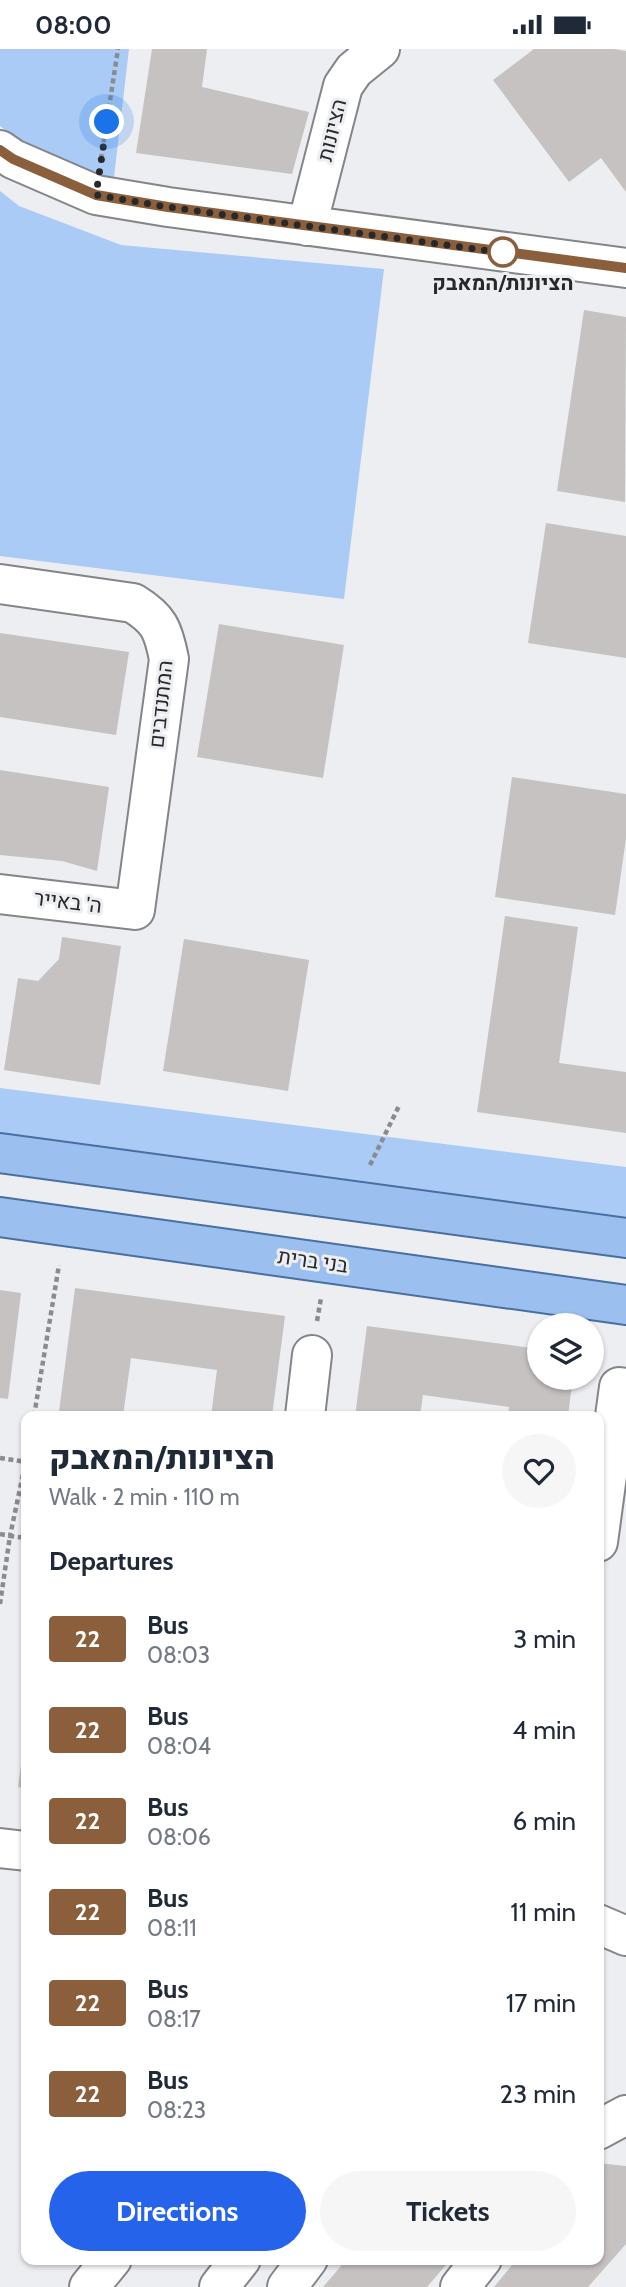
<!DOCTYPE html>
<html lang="en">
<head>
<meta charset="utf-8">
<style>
  :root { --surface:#fff; --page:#f6f6f7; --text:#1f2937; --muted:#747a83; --accent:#2563eb }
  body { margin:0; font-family:Cabin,Heebo,sans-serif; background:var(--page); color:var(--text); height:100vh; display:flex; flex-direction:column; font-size:26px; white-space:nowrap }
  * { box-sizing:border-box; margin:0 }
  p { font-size:23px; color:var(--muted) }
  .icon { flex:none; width:38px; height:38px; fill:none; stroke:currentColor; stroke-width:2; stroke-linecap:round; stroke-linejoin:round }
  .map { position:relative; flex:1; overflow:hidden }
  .drawer { position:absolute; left:21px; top:1362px; width:583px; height:854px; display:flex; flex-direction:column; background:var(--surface); border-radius:14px; box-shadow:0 2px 5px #0004 }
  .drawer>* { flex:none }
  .badge { padding:0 14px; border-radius:5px; font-size:24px; line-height:46px }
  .tools { position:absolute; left:527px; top:1264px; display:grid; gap:14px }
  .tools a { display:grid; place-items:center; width:77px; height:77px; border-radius:50%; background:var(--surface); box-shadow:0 2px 5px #0004; font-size:35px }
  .you { position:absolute; width:35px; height:35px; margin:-18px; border:5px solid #fff; border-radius:50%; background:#1a73e8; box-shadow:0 0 0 10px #1a73e833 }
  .map>.badge { position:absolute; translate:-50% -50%; box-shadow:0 0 0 4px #fff }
  h2 { padding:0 28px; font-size:26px; line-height:63px }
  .round { display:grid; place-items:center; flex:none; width:74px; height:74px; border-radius:37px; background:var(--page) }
  .headline { display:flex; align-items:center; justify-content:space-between; height:119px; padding:0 28px }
  h1 { font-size:33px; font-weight:800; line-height:52px }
  .action { display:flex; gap:14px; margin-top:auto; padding:14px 28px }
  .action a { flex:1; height:80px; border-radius:42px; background:var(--accent); color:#fff; font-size:28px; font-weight:800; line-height:80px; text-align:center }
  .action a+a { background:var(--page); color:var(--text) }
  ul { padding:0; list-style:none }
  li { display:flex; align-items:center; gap:21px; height:91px; padding:0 28px }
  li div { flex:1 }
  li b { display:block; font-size:26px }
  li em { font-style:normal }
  li .badge { min-width:77px; font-weight:700; text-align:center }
  .status { display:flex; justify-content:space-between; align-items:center; height:49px; padding:0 35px; background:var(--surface); direction:ltr }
  .status svg { height:19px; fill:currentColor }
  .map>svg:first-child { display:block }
  .green { fill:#aacbf6 }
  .building { fill:#c6c2c1 }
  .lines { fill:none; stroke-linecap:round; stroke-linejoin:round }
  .minor-casing { stroke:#838588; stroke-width:42 }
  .major-casing { stroke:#486fa1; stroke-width:42 }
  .path { stroke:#8a8b8e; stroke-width:4.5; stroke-dasharray:5 3.5; stroke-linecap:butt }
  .minor { stroke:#fff; stroke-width:38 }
  .major { stroke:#9bbfee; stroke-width:38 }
  .line-casing { stroke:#fff; stroke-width:16 }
  .line { stroke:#8b5e3c; stroke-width:10 }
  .walk { stroke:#272829; stroke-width:7; stroke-dasharray:0 12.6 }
  .stop-dot { fill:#fff; stroke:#8b5e3c; stroke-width:3.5 }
  .labels { text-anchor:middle; stroke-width:6; stroke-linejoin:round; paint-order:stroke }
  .street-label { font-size:21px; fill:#272829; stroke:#eceef2 }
  .stop-label { font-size:21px; font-weight:bold; fill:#272829; stroke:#eceef2 }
</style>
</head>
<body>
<div class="status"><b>08:00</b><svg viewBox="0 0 49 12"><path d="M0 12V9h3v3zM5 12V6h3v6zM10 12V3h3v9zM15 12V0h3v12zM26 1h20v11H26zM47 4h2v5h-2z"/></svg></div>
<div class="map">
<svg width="626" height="2238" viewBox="0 0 626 2238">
  <rect width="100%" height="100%" fill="#eceef2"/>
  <path class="green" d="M0,0h129l-15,128 -60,-9 -54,-42z
    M0,142l19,15 102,39 263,24 -40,330 -344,-43z
    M0,1039l626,79v57l-626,-86z"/>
  <path class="building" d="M152,0h55l-5,38 107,25 -17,62 -156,-21z
    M534,0h80l12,2v141l-25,-34 -32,24 -76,-102z
    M584,261l42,7 -1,185 -68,-11z
    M546,474l80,13v122l-98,-15z
    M219,575l125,21 -21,133 -126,-21z
    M0,584l129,19 -13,83 -116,-18z
    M0,721l109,17 -12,84 -35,-10 -62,-6z
    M512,728l114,17v45l-11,76 -120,-18z
    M505,867l73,11 -19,136 67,9v61l-149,-21z
    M62,888l59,9 -21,139 -96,-15 14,-92 20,3 21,-22z
    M184,890l125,21 -21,131 -125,-20z
    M75,1239l210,28 -13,100h-61l6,-46 -86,-12 -8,58h-35l-29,-4z
    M0,1241l21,3 -13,106 -8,-1z
    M367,1277l172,23v28h34l-5,39h-60l1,-9 -86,-12 -3,21h-65z
    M25,1686h1v53l-8,-1z
    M598,2114l28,3v78l-38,43h-94l23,-28h81z
    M347,2210h104l-24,28h-104z"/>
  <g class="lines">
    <defs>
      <path id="minor" d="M0,101l13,9 83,36 72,12 458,61
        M307,177l36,-140 11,-16 26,-21
        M0,535l133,19c26,16 30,26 36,56l-34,251 -135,-16
        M305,1367l7,-61
        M598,1493l21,-155 7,1
        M0,1799l26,3
        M598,1875l28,12
        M598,2081l28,-15
        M89,2238l23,-28
        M219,2238l22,-28
        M287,2238l21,-28
        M460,2238l22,-28"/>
      <path id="major" d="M0,1104l626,85
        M0,1168l626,88"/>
    </defs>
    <use href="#minor" class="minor-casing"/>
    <use href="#major" class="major-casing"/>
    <path class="path" d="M101,110l17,-110
      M370,1116l29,-59
      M317,1272l4,-23
      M34,1367l25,-151
      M0,1409l26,4
      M0,1485l10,2 16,-76
      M0,1555l10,-68 16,2"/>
    <use href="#minor" class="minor"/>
    <use href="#major" class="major"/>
  </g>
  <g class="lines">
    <defs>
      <path id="line" d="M0,101l13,9 83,36 72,12 458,61"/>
    </defs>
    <use href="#line" class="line-casing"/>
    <use href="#line" class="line"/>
    <path class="walk" d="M107,73l-11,73 72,12 344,47 -9,-2"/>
  </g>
  <circle class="stop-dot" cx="503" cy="203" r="14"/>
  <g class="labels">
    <g class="street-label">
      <text transform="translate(332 81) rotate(-76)" y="7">הציונות</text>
      <text transform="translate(161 655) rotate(-84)" y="7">המתנדבים</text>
      <text transform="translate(68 853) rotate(7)" y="7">ה' באייר</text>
      <text transform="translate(313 1212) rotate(8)" y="7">בני ברית</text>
    </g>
    <g class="stop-label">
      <text x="503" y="241">הציונות/המאבק</text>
    </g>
  </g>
</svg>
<div class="tools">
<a><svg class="icon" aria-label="layers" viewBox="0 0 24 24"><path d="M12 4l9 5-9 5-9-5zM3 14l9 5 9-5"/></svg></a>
</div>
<div class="you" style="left:107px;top:73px"></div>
<section class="drawer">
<div class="headline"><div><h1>הציונות/המאבק</h1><p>Walk · 2 min · 110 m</p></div><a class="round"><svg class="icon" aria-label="heart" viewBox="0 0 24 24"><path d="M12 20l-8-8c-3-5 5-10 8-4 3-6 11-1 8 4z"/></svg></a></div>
<h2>Departures</h2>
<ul>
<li><span class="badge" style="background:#8b5e3c;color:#fff">22</span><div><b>Bus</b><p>08:03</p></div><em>3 min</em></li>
<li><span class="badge" style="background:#8b5e3c;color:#fff">22</span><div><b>Bus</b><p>08:04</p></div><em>4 min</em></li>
<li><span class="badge" style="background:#8b5e3c;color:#fff">22</span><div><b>Bus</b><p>08:06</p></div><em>6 min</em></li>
<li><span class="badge" style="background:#8b5e3c;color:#fff">22</span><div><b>Bus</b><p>08:11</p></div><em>11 min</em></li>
<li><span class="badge" style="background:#8b5e3c;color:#fff">22</span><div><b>Bus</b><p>08:17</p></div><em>17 min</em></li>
<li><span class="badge" style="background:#8b5e3c;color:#fff">22</span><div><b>Bus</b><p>08:23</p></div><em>23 min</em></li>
</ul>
<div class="action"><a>Directions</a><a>Tickets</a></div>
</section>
</div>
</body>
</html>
